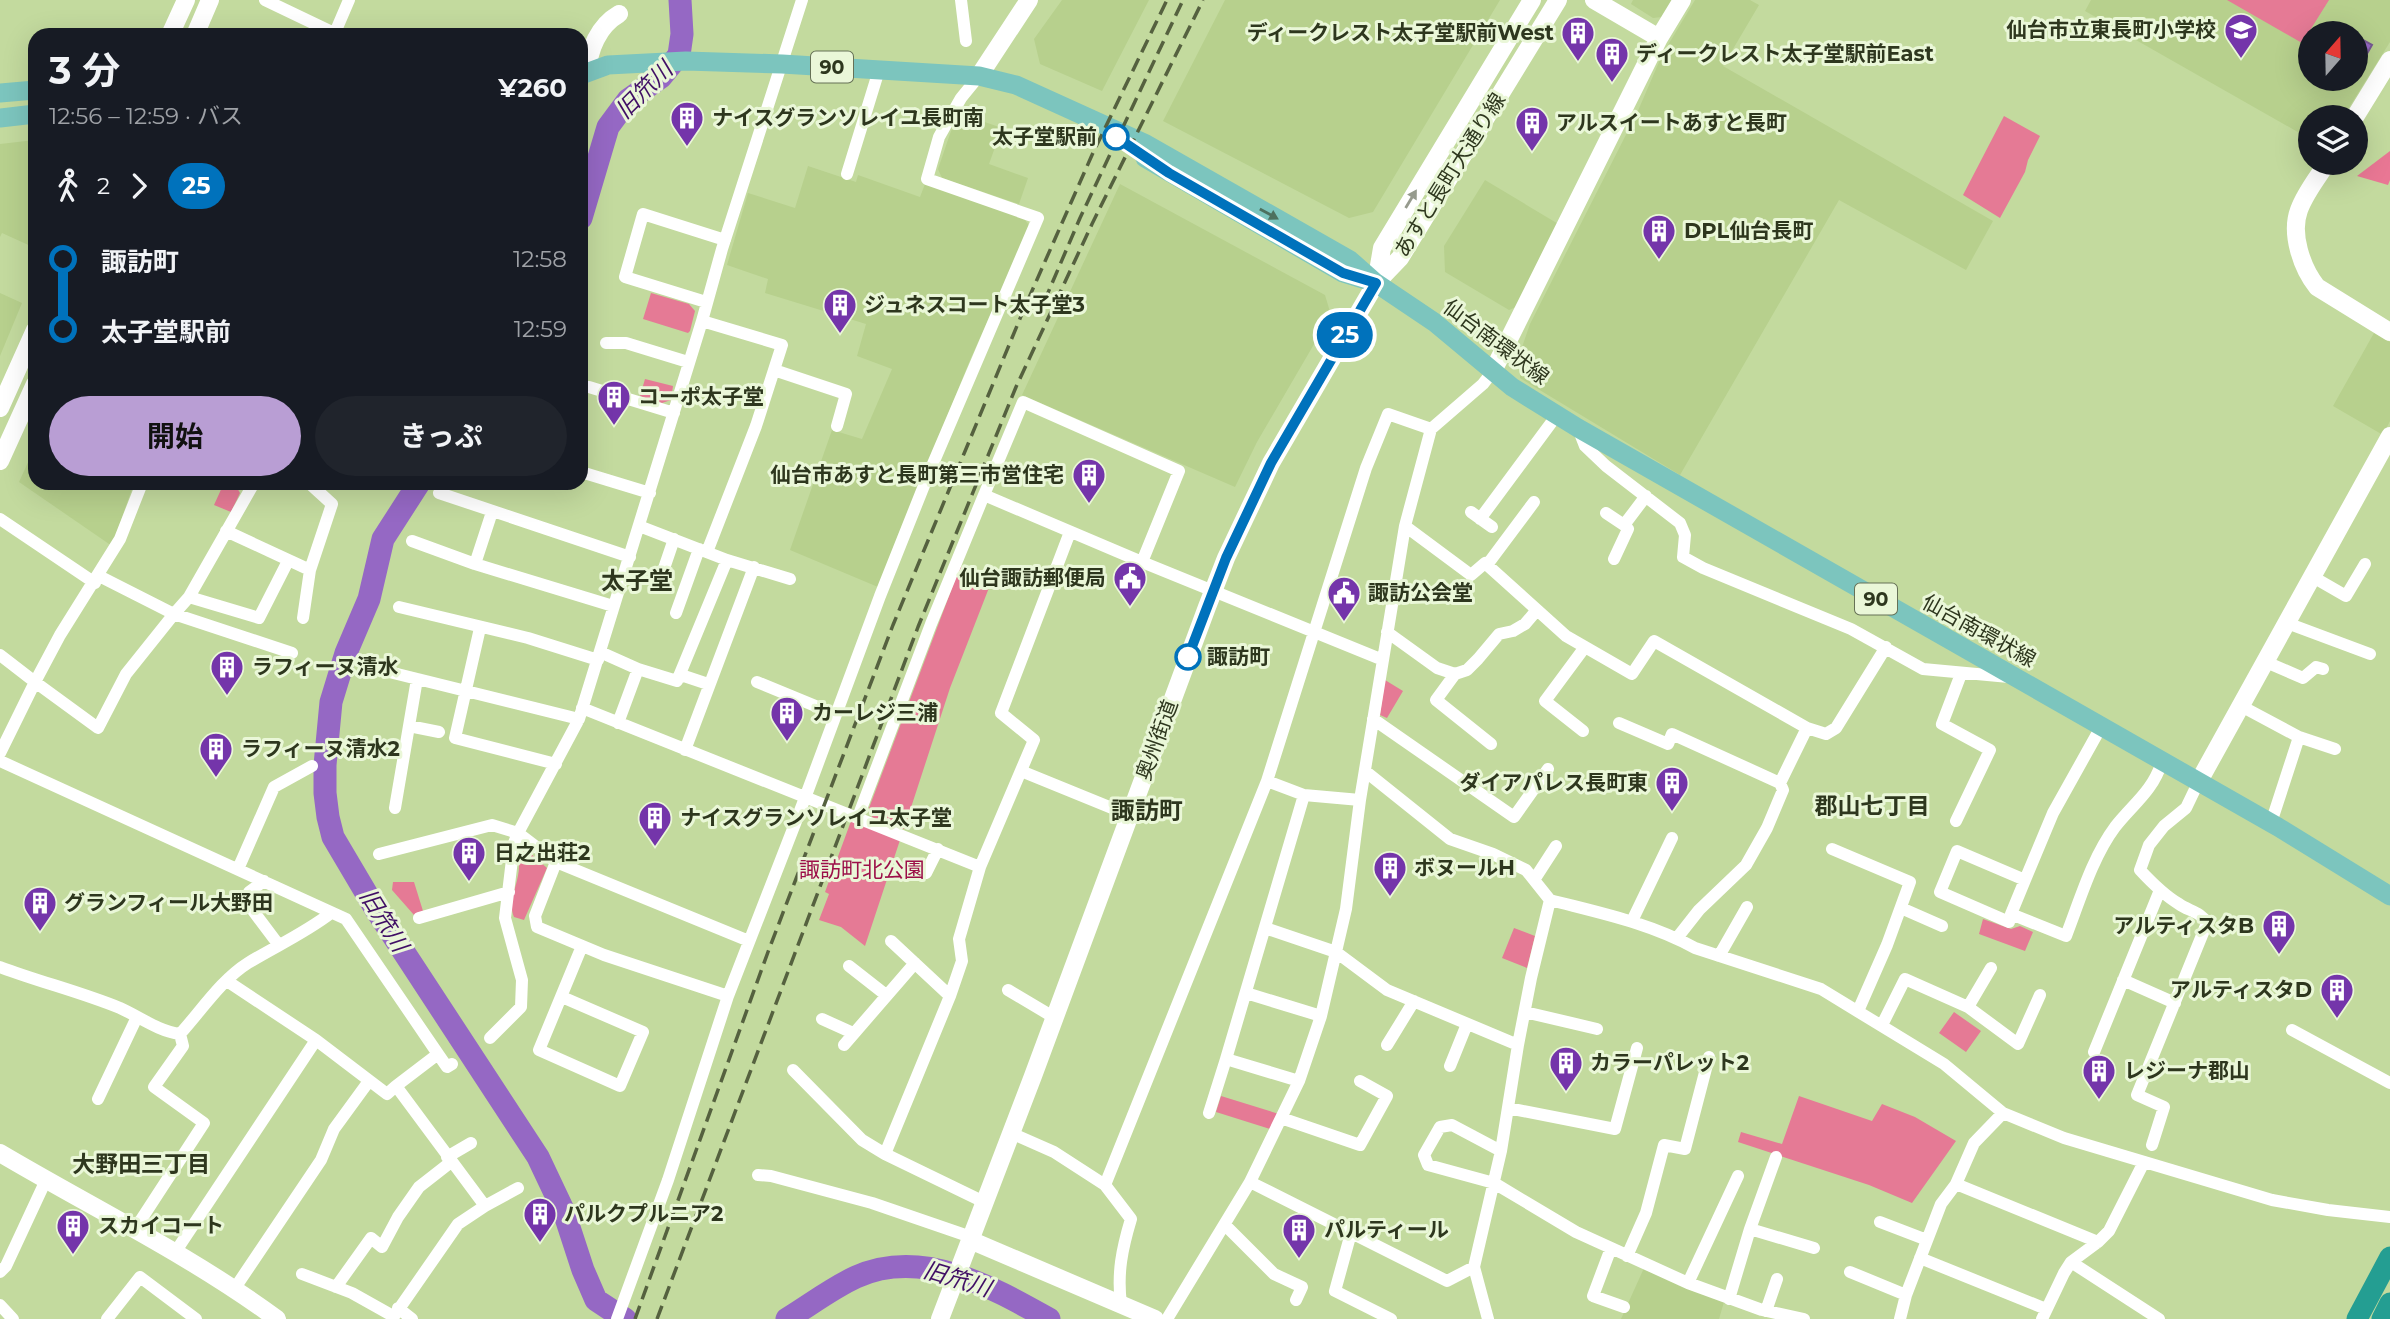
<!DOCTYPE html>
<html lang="ja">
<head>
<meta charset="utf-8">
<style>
  :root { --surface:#171b24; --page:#20242c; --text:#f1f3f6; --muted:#9ea1a6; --accent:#b99ed4 }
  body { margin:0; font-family:Montserrat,"Noto Sans JP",sans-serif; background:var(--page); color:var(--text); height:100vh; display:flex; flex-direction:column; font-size:26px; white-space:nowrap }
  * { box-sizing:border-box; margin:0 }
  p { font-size:23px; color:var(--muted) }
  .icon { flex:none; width:38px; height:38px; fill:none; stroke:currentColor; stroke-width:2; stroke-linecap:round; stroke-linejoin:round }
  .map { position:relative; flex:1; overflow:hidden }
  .panel { position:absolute; left:28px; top:28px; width:560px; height:462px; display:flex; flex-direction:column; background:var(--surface); border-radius:21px; box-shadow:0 7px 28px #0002 }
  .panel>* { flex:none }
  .badge { padding:0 14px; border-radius:23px; font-size:24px; line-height:46px }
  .needle { width:46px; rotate:20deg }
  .buttons { position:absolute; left:2298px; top:21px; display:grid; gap:14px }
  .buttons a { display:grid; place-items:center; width:70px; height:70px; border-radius:50%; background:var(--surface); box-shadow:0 7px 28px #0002; font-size:35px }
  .map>.badge { position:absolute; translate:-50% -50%; box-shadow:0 0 0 4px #fff }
  .legs { display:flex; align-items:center; gap:10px; height:77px; padding:0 21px; font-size:23px }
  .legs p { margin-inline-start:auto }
  .overview { display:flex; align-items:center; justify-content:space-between; height:119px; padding:0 21px }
  h1 { font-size:38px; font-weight:700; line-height:52px }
  .button { display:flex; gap:14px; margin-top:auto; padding:14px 21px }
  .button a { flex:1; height:80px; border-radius:42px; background:var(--accent); color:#111; font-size:28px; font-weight:700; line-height:80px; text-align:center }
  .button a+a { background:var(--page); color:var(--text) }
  ul { padding:0 21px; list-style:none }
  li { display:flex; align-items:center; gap:24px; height:70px; font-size:26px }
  li i { display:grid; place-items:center; width:10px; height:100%; margin:0 9px; background:currentColor }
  li i::after { content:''; width:18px; height:18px; margin:-9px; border:5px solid; border-radius:50%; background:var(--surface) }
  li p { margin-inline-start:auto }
  li:first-child i { background:linear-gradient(#0000 50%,currentColor 0) }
  li:last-child i { background:linear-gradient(currentColor 50%,#0000 0) }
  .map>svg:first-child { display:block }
  .built { fill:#b7d08d; fill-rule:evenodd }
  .green { fill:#e57a95 }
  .forest { fill:#e97794 }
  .water { fill:#9568c4; stroke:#765992; stroke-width:2 }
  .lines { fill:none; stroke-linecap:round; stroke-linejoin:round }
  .river { stroke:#9568c4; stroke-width:23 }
  .street { stroke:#fff; stroke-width:12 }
  .secondary { stroke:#fff; stroke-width:18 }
  .primary { stroke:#7cc5be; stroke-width:19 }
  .highway { stroke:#249e92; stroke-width:21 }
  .rail { stroke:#55613f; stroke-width:3.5; stroke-dasharray:14 7; stroke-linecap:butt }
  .oneway { fill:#969b8e }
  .oneway2 { fill:#4d705e }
  .line-1-casing { stroke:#fff; stroke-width:16 }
  .line-1 { stroke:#0072bc; stroke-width:10 }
  .stop-1-dot { fill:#fff; stroke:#0072bc; stroke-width:3.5 }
  .labels { text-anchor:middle; stroke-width:6; stroke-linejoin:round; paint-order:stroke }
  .shield { fill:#eaf7d8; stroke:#667156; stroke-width:2 }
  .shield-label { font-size:19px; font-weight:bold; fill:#2e371e }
  .poi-label { font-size:21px; font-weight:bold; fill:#2e371e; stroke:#eaf7d8; text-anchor:start }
  .stop-label { font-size:21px; font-weight:bold; fill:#2e371e; stroke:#eaf7d8; text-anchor:end }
  .street-label { font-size:21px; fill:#2e371e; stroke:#eaf7d8 }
  .park-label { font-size:21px; fill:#9c0f48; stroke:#eaf7d8 }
  .water-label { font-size:23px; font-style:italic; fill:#400f65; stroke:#eaf7d8 }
  .neighbourhood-label { font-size:23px; font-weight:bold; fill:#2e371e; stroke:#eaf7d8 }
  .quarter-label { font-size:24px; font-weight:bold; fill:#2e371e; stroke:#eaf7d8 }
</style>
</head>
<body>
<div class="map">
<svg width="2390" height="1319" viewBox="0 0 2390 1319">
  <rect width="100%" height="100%" fill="#c3da9e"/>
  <path class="built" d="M1062,0h87l-47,91 -62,-27 -6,-25z
    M1225,0h275l-127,212 -24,6 -186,-97z
    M1633,0h39l-10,17 -9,1 -22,-14z
    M1695,0h55l9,5 -36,61 270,155 -27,49 -127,-70 -159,275 -160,-97 1,-28 9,-26 107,-211 25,-58z
    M2091,0h299v42l-47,75h-33v22l-225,-128zM2310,33h46v46h-46z
    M973,118l29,10 -13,36 39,14 -9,26 -77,-26 -4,-9 13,-38 7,-10z
    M35,140v108l-33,-15 -2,4v-93z
    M808,166l48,16 2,-7 62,22 5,-13 98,33 7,10 -60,133 -92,227 -88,-37 42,-120 30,9 30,-70 -35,-13 9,-32 -101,-31 3,-14 -41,-14 21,-72 47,15z
    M1485,180l75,45 -44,82 -7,3 -64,-38 -1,-26z
    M1120,184l205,111 6,20 -74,127 -22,45 -213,-92z
    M0,293l22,10 -22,53z
    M2374,333l16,9v79l-7,14 -50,-29z
    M35,447v36h99l-22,63 -93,-64z
    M1644,1268l80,34 -5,17h-98z"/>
  <path class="green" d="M2227,0h102l-27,43z
    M2004,116l36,20 -12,24 -3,12 -25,46 -37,-23z
    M651,293l38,11 6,7 -5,20 -2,2 -45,-14z
    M645,379l28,7 -2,14 -9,3 -22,-7z
    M224,483l12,3 4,7 -9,19 -17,-7z
    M960,567l32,13 -42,108 -46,141 -32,-12 -3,-9z
    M1385,680l18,11 -16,27 -7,-3z
    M851,821l49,19 -35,106 -24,-19 -22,-7 10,-26 -4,-2z
    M523,847l24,21 -23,52 -10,-3c-7,-16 5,-33 5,-51 0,-7 -3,-9 0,-16z
    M393,882h21l9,29 -9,4 -22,-25z
    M1983,919l28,10 9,-3 13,6 -8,19 -46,-17z
    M1514,928l21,8 -8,32 -25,-10z
    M1954,1012l27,19 -15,21 -27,-19z
    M1221,1096l58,18 -9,15 -54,-17z
    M1799,1096l73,25 10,-17 33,13 41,24 -44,62 -43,-18 -131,-43 3,-10 41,12z"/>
  <path class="forest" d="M2390,151v29l-2,5 -31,-9z"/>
  <path class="water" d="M2356,36l16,9 -16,28z"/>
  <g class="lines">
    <path class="river" d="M581,218l27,-91 20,-27 33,-23 18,-22 3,-21 -2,-34
      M419,483l-36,56 -14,60 -23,54 -15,49 -6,63v28l3,24 5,20 42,71 163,249 26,55 19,58 13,30 29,19
      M787,1319c23,-14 45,-31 69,-42 66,-30 136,10 193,42"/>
    <path class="street" d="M265,0l73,35
      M961,0l5,41
      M334,35l15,-35
      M847,174l32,-104
      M706,302l-81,-25 18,-63 82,26
      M702,321l80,24 -26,81 -49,126
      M606,343h20l62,19
      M774,370l72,24 -9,32
      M581,387h8l85,26
      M1578,428l7,18 21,20 74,57 5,12 -2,22 20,11 148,61 72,40 86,8
      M581,472l69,21
      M142,483l-22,56 -60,96 -25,47 63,46 28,-54 48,-60 118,39
      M439,493l191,64
      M1471,512l21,15
      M1606,513l18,12
      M0,519l95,64
      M1480,519l77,-104
      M639,526l88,34 63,19
      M1405,526l66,49 14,-12 81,73 66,38 22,-33 153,87
      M226,531l84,39
      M412,541l63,23 138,42
      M1614,559l14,-30 -4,-4 22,-29
      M1142,562l-158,-67 39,-93 156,69 -37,91 241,98
      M475,564l17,-52
      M1487,565l47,-63
      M99,576l75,38 15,-17 65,-114
      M2313,577l33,19 19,-32
      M658,586l16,-47
      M189,597l70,21 29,-57
      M399,607l129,31 70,22
      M676,613l23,-64
      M303,618l7,-48 22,-66 -23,-21
      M2287,623l83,31
      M480,628l-25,110 101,26
      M1387,632l50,36 18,6 12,-4 11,-11 21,-25 14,-3 12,-7 11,-13
      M600,652l38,17 39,12 50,-121
      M0,655l35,27 -35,71
      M2266,662l37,16 13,-11 7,2
      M365,666l214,53
      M1455,674l-19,26 55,44
      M681,675l27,9
      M757,682l78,32
      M2241,706l58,31 36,12
      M582,708l398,159
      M1373,719l141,98 34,-48
      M618,723l20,-54
      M1619,723l49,21 4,-10 108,49
      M409,726l30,6
      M2101,727l-48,86 -28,67 -68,-29 -17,41 69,30 2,-8 55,22c14,-36 26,-78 49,-109 19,-24 37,-35 47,-65
      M1583,731l-38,-30 40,-54
      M685,750l69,-183
      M0,761l346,158 92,135 -42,32 89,120 -27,18 -66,95
      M1021,771l108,44
      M1365,771l85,68 43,15 33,16 24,30 -19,78 -13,67
      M1360,800l-56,-5 -37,-14 99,-313 22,-54 43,15
      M395,808l22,-129
      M858,817l73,-193 53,-129
      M1956,821l34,-71 -48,-26 19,-50
      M2271,823l28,-86
      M1832,849l78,33 -23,63 -29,66
      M379,854l113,-29 26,8 -4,10 -9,75 17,62 -1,27 -31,31
      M556,862l193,79
      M238,869l36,-82 38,-21
      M926,873l12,-24
      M1534,880l22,-34
      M264,881l-15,11 2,16 27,36
      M1550,900c50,13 100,23 145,48l126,41 123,75 59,49 61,25 208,62 56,10 62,7
      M1901,908l41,18
      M2011,914l14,-34
      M419,918l90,-26
      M1632,921l40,-83
      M1265,928l71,24 51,38 131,55 -17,106 -27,116 14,52
      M1677,938l22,-28 47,-45 21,-37 16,-38 -3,-7 27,-55 19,6 10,-6 50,-81
      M891,941l59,55
      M1719,956l28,-49
      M849,966l37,29
      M0,967c40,15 81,25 120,41 20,9 38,23 60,26 21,-23 41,-54 68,-71 28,-17 57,-30 83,-50
      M2123,980l52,23
      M227,981l89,59 71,54 9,-8
      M1008,990l47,28
      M1246,993l75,23
      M728,996l-124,-41 -67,-28 -2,-11 21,-54 -38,-29 61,-114 123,-398 20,-72 80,-249
      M562,997l81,35 -23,54 -81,-36 43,-104
      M1968,1007l23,-39
      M1525,1012l72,17
      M822,1019l31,14
      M1882,1025l23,-46 63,28 50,37 22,-49
      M2292,1030l98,53
      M844,1045l71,-82
      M1387,1045l27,-44
      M2094,1052l66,-162
      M438,1054l9,13 5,-3
      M1450,1066l17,-42
      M793,1070l69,70 23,14
      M1299,1081l-73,-22 78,-264
      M98,1099l39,-82
      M1508,1108l107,21 22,-81
      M1209,1113l17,-54
      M1281,1118l79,27 27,-49 -27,-15
      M1011,1133l43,19 51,33 26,34c-9,30 -14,54 -10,85
      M2152,1145l12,-38 -27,-12 70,-172c-6,-11 -18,-12 -28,-19 -15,-9 -27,-21 -39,-34l9,-25 15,-19 22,-18 12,-25
      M1501,1151l-49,-26 -12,2 -16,28 4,10 66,18 82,49 112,51 74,27 42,9
      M447,1157l24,-14
      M758,1175l13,1 101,27 99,34
      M1250,1182l197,99 27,-14
      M1956,1184l142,58 11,-11 35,-69
      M1105,1185l162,-404
      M984,1202l-99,-48 65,-158 12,-35 -3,-22 21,-72 54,-127 -33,-27 69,-181
      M485,1206l33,-18
      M1880,1222l47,18
      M1225,1225l49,49 28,13 -6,13
      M135,1229l69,-106 -50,-36 29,-41 -3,-12
      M1750,1229l64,19
      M1351,1233l-16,58 56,28
      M1611,1248l-18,48 31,11
      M176,1251l140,-211
      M1627,1256l19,-43 18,-68 21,4 24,-92
      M1920,1258l126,51
      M2071,1262l88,57
      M0,1272l6,-6 40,-86
      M1850,1272l56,23
      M302,1274l50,19 41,23
      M1688,1283l50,-107
      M336,1287l35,-49 11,9 16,-30 21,-30 32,-25
      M235,1288l86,-128 13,-31 35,-48
      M1729,1299l21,-70 26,-72
      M0,1305l13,14
      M398,1308l14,11
      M1766,1311l11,-32
      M107,1319l33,-42 56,42
      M617,1319l51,-139 60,-184 77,-198 75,-202 49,-123 109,-255 -111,-39 12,-42 22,-39 18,-22
      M1167,1319l83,-137 49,-101 22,-65 25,-107 14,-109 45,-274 26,-97 52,-45 10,-13
      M1900,1319l6,-24 35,-91 15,-20 18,-41 29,-30
      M2042,1319l22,-46 7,-11 27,-20"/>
    <path class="secondary" d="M1594,0l65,38
      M170,35l16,-35
      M195,35l15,-35
      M587,72c2,-22 11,-46 32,-58
      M979,76l50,-76
      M2355,117l35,-57
      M2327,163c-9,14 -22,30 -28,47 -9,24 3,58 18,77l73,45
      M1376,283l6,-35 150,-248
      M1493,371l166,-333 23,-38
      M0,408l35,-78
      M0,461l35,-77
      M2198,783l192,-347
      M0,1153c93,55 190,102 277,166
      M970,1240l185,79
      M940,1319l93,-243 174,-469 19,-49 45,-95 105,-180 24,-25 158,-258"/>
    <path class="primary" d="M581,75l27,-10 78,-4 96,3 197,12 37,9 130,59 204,116 26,23 58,39 78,65 66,41 700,399 112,69
      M0,93l35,-3
      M0,118l35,-4
      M1145,158l198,115 26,8"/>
    <path class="highway" d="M2357,1319l33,-62
      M2382,1319l8,-16"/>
    <path class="rail" d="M1044,302l36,-84 103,-218
      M635,1319l133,-367 125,-327 131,-316 68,-154 75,-155
      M657,1319l261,-692 98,-240 76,-163 111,-224"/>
  </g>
  <defs><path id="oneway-solid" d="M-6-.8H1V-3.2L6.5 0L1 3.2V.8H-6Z" transform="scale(1.75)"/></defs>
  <use class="oneway" href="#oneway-solid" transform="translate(1411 199) rotate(-59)"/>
  <use class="oneway2" href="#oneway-solid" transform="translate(1269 214) rotate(29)"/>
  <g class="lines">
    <defs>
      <path id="line-1" d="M1116,137l53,36 174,100 33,10 -105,180 -45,95 -38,99"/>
    </defs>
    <use href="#line-1" class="line-1-casing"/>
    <use href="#line-1" class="line-1"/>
  </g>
  <defs>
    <symbol id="school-pin" viewBox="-11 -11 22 30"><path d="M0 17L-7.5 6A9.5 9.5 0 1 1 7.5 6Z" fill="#7435aa" stroke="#eaf7d8"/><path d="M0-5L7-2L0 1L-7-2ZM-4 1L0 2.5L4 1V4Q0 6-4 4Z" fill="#fff"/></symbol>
    <symbol id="building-pin" viewBox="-11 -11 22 30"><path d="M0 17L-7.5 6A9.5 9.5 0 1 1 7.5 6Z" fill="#7435aa" stroke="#eaf7d8"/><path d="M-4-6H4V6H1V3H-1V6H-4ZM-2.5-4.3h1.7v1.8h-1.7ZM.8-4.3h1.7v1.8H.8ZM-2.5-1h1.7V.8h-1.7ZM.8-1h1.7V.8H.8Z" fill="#fff"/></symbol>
    <symbol id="civic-pin" viewBox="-11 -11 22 30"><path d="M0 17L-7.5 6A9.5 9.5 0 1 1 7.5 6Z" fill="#7435aa" stroke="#eaf7d8"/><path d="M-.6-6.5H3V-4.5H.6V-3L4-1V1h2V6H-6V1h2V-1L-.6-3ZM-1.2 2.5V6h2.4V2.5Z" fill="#fff"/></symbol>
  </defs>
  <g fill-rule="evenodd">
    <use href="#school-pin" x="2222" y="11" width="38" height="52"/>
    <use href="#building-pin" x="1559" y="14" width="38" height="52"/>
    <use href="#building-pin" x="1593" y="35" width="38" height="52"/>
    <use href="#building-pin" x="668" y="99" width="38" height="52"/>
    <use href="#building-pin" x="1513" y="104" width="38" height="52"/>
    <use href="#building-pin" x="1640" y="212" width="38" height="52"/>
    <use href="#building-pin" x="821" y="286" width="38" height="52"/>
    <use href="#building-pin" x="595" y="378" width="38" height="52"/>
    <use href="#building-pin" x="1070" y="456" width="38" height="52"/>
    <use href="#civic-pin" x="1111" y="559" width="38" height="52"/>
    <use href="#civic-pin" x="1325" y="574" width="38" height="52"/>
    <use href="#building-pin" x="208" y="648" width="38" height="52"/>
    <use href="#building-pin" x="768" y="694" width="38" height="52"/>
    <use href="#building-pin" x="197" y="730" width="38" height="52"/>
    <use href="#building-pin" x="1653" y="764" width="38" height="52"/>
    <use href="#building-pin" x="636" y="799" width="38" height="52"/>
    <use href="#building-pin" x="450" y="834" width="38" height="52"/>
    <use href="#building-pin" x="1371" y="849" width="38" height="52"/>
    <use href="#building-pin" x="21" y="884" width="38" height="52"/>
    <use href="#building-pin" x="2260" y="907" width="38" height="52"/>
    <use href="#building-pin" x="2318" y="971" width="38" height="52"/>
    <use href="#building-pin" x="1547" y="1044" width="38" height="52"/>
    <use href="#building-pin" x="2080" y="1052" width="38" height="52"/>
    <use href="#building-pin" x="521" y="1195" width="38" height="52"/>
    <use href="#building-pin" x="54" y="1207" width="38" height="52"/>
    <use href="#building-pin" x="1280" y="1211" width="38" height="52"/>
  </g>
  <g class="stop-1-dot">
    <circle cx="1116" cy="137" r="12"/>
    <circle cx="1188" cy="657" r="12"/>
  </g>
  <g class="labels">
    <g class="shield">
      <rect x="811" y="51.5" width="42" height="31" rx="5"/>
      <rect x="1855" y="583.5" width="42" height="31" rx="5"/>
    </g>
    <g class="shield-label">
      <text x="832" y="74">90</text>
      <text x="1876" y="606">90</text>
    </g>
    <g class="poi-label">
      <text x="2216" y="37" text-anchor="end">仙台市立東長町小学校</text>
      <text x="1554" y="40" text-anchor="end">ディークレスト太子堂駅前West</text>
      <text x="1636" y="61">ディークレスト太子堂駅前East</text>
      <text x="712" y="125">ナイスグランソレイユ長町南</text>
      <text x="1556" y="130">アルスイートあすと長町</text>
      <text x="1684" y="238">DPL仙台長町</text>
      <text x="864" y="312">ジュネスコート太子堂3</text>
      <text x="638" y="404">コーポ太子堂</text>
      <text x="1064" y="482" text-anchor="end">仙台市あすと長町第三市営住宅</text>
      <text x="1106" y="585" text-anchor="end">仙台諏訪郵便局</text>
      <text x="1368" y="600">諏訪公会堂</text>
      <text x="252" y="674">ラフィーヌ清水</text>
      <text x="812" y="720">カーレジ三浦</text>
      <text x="241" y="756">ラフィーヌ清水2</text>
      <text x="1648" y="790" text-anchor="end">ダイアパレス長町東</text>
      <text x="680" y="825">ナイスグランソレイユ太子堂</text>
      <text x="494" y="860">日之出荘2</text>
      <text x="1414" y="875">ボヌールH</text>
      <text x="64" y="910">グランフィール大野田</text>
      <text x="2254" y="933" text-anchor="end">アルティスタB</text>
      <text x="2312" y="997" text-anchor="end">アルティスタD</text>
      <text x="1590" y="1070">カラーパレット2</text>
      <text x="2124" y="1078">レジーナ郡山</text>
      <text x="564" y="1221">パルクプルニア2</text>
      <text x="98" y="1233">スカイコート</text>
      <text x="1324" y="1237">パルティール</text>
    </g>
    <g class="stop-label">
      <text x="1097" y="144">太子堂駅前</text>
      <text x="1207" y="664" text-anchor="start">諏訪町</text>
    </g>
    <g class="street-label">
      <text transform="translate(1450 175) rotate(-58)" y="7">あすと長町大通り線</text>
      <text transform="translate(1496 342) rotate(37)" y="7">仙台南環状線</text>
      <text transform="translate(1979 631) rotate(29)" y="7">仙台南環状線</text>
      <text transform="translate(1157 740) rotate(-70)" y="7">奥州街道</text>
    </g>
    <g class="park-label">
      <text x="862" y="877">諏訪町北公園</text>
    </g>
    <g class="water-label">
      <text transform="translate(644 90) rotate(-45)" y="8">旧笊川</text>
      <text transform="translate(384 920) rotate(58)" y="8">旧笊川</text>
      <text transform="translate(957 1279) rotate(17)" y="8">旧笊川</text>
    </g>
    <g class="neighbourhood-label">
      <text x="1872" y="814">郡山七丁目</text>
      <text x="141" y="1172">大野田三丁目</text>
    </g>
    <g class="quarter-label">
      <text x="637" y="589">太子堂</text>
      <text x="1147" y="819">諏訪町</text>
    </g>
  </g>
</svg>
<div class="buttons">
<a><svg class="needle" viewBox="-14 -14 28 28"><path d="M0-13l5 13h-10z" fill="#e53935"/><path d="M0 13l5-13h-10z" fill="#9ea1a6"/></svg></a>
<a><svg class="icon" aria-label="layers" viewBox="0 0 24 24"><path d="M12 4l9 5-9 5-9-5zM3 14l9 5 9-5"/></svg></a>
</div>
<b class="badge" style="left:1345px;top:335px;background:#0072bc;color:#fff">25</b>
<section class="panel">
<div class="overview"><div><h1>3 分</h1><p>12:56 – 12:59 · バス</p></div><b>¥260</b></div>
<div class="legs"><svg class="icon" aria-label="walk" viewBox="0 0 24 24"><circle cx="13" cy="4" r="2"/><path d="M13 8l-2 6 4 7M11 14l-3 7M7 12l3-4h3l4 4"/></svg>2<svg class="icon" aria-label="forward" viewBox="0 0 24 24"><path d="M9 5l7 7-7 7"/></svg><b class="badge" style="background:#0072bc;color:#fff">25</b></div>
<ul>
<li><i style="color:#0072bc"></i><b>諏訪町</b><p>12:58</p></li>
<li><i style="color:#0072bc"></i><b>太子堂駅前</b><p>12:59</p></li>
</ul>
<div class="button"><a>開始</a><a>きっぷ</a></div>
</section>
</div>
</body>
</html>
